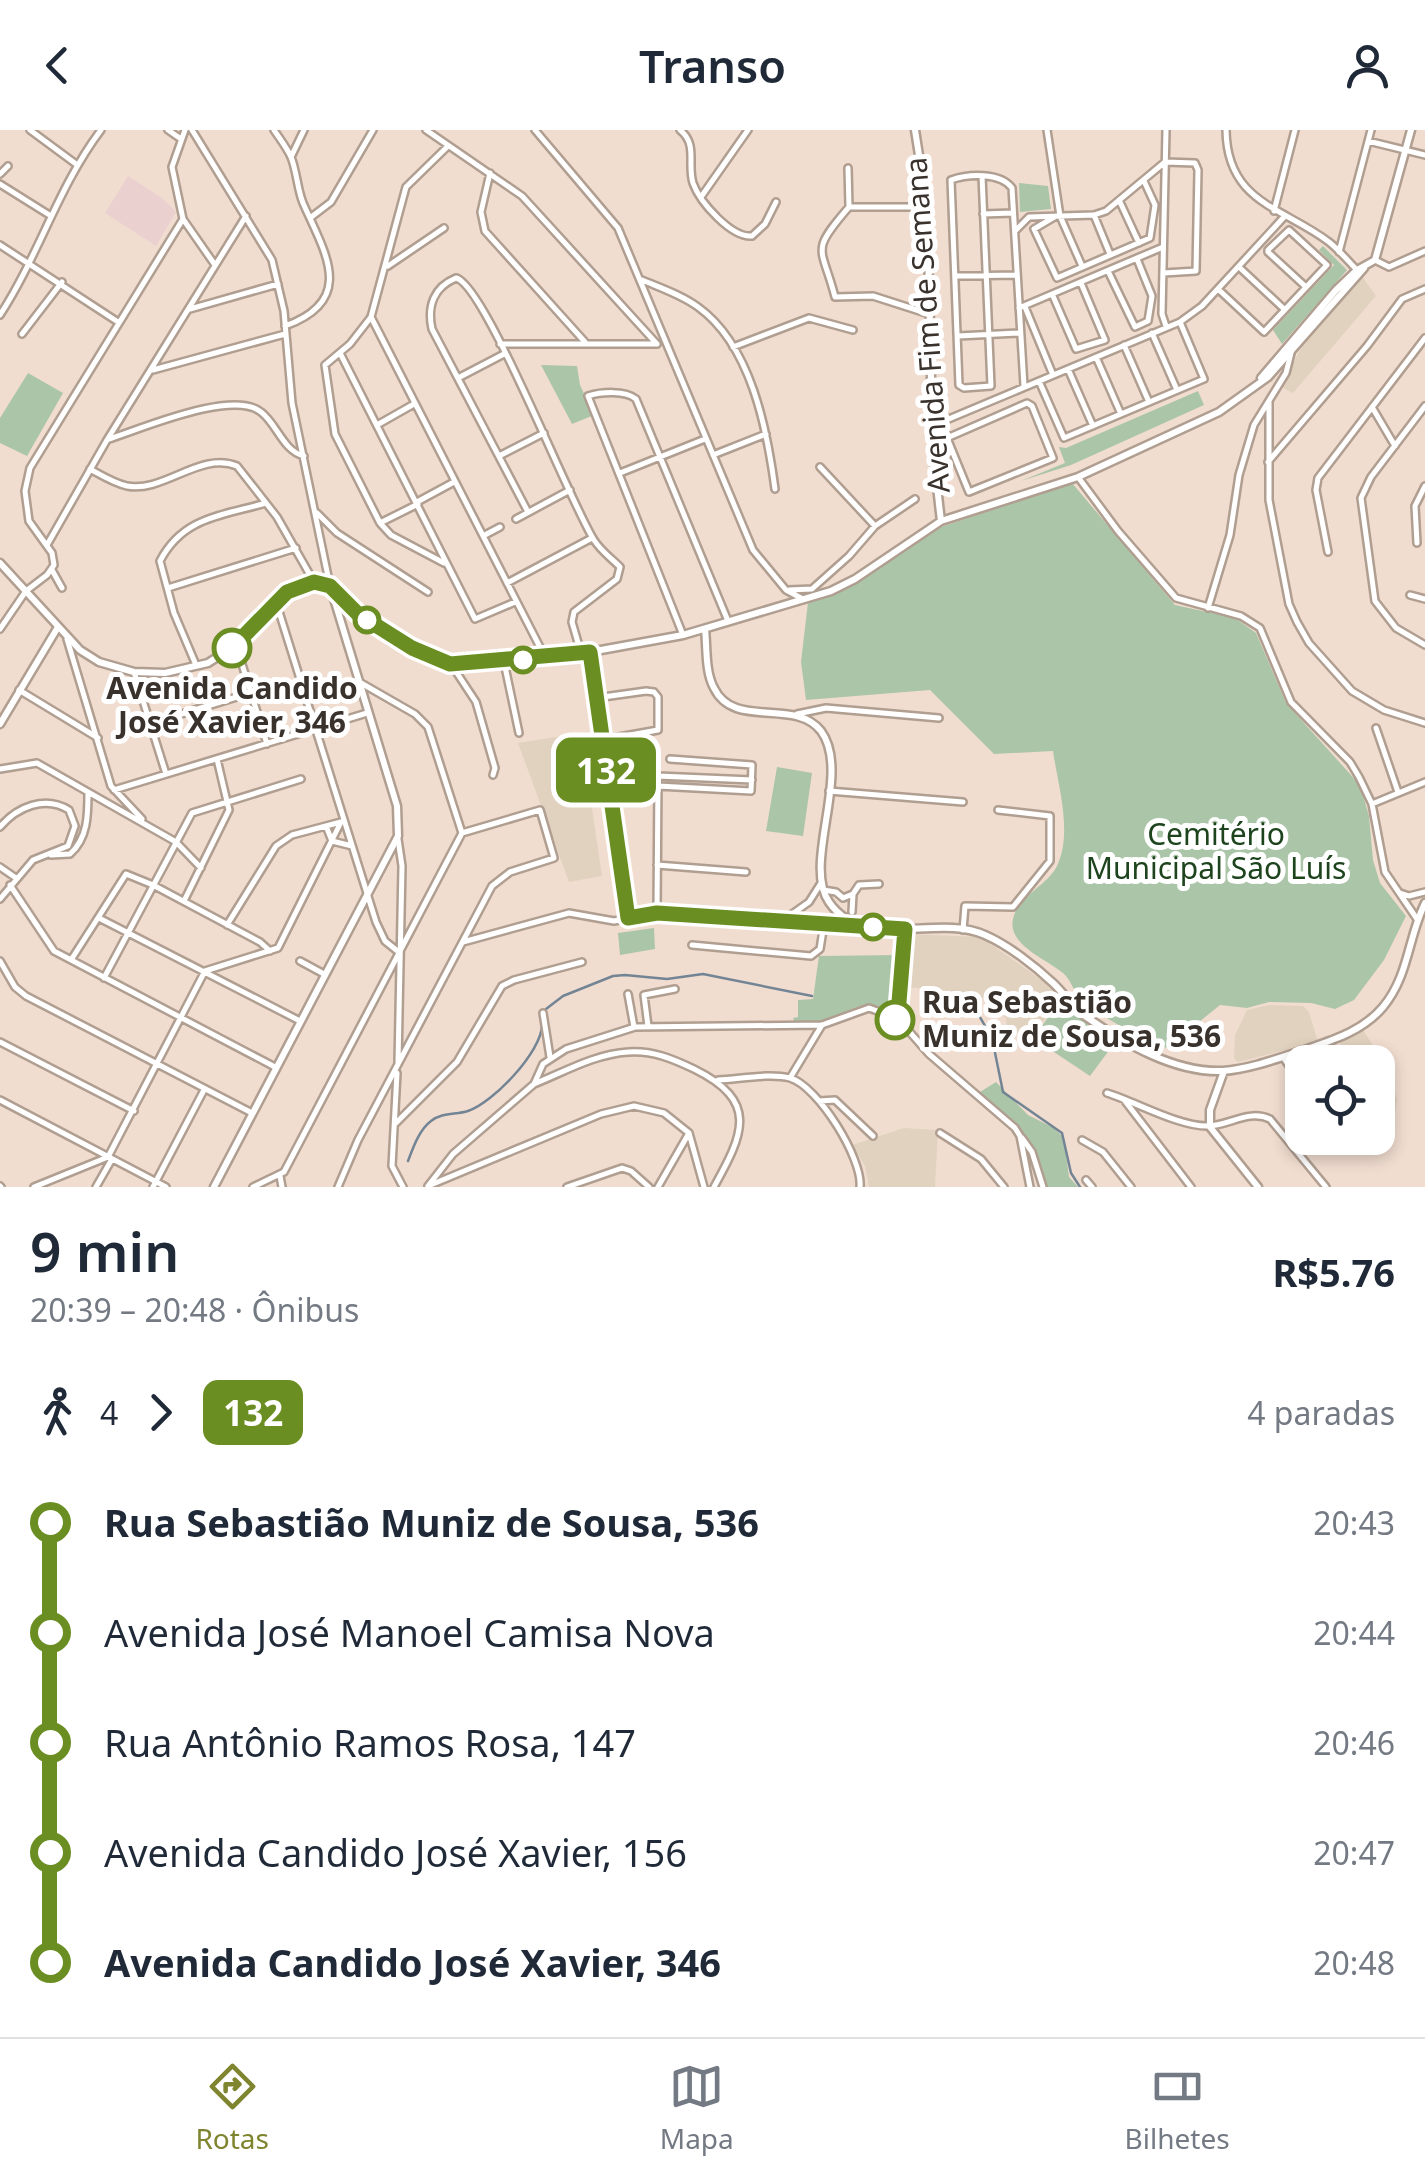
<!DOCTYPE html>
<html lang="pt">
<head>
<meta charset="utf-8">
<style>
  :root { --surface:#fff; --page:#f6f6f7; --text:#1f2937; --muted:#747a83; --line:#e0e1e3; --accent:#7f842f }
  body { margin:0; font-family:"Noto Sans",sans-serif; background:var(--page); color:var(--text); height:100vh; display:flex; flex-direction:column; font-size:38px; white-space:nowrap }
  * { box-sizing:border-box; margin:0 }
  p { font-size:32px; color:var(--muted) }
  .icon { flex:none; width:55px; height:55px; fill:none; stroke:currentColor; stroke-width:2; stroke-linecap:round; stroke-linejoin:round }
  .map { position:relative; height:1057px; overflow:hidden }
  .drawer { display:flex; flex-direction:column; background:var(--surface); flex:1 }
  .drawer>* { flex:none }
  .badge { padding:0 20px; border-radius:15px; font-size:35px; line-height:65px }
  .buttons { position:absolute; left:1285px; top:915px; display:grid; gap:20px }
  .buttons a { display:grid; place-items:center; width:110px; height:110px; border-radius:20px; background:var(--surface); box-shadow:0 5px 15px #0003; font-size:50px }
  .map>.badge { position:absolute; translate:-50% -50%; box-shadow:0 0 0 5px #fff }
  .legs { display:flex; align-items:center; gap:15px; height:110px; padding:0 30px; font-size:32px }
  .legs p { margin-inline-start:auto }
  .headline { display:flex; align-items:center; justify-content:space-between; height:170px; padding:0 30px }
  h1 { font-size:55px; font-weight:600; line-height:75px }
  ul { padding:0 30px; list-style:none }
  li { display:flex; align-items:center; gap:35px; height:110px; font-size:38px }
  li i { display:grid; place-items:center; width:15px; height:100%; margin:0 12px; background:currentColor }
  li i::after { content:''; width:25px; height:25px; margin:-12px; border:8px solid; border-radius:50%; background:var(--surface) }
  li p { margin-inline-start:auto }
  li:first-child i { background:linear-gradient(#0000 50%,currentColor 0) }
  li:last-child i { background:linear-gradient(currentColor 50%,#0000 0) }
  header { display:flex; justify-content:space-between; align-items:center; height:130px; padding:0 30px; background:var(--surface); font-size:45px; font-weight:600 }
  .tabs { display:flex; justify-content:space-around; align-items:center; height:140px; border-top:2px solid var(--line); background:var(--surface); font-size:28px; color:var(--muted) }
  .tabs a { display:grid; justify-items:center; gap:5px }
  .tabs .selected { color:var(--accent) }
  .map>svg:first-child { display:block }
  .education { fill:#e1d2bf }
  .medical { fill:#ebd0d0 }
  .green { fill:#abc5a9 }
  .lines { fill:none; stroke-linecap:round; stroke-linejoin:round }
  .stream { stroke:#738595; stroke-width:2.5 }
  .street-casing { stroke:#b09e91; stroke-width:10 }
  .secondary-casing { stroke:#b09e91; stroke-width:11 }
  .street { stroke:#fff; stroke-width:5 }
  .secondary { stroke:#fff; stroke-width:6 }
  .line-1-casing { stroke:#fff; stroke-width:22 }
  .line-1 { stroke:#6b8e23; stroke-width:15 }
  .stop-1-dot { fill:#fff; stroke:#6b8e23; stroke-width:5 }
  .labels { text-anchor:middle; stroke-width:10; stroke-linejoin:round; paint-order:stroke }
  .street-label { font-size:30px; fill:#39312c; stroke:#fff }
  .stop-label { font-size:30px; font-weight:bold; fill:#39312c; stroke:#fff }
  .park-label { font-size:30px; fill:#1d441d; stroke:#fff }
</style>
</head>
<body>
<header><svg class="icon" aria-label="back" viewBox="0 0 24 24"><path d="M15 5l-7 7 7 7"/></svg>Transo<svg class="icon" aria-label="person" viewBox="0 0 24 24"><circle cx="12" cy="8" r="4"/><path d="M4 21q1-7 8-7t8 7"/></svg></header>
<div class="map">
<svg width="1425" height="1057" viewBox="0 0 1425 1057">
  <rect width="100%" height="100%" fill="#f1ddd0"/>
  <path class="education" d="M1361,145l15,21 -83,97 -12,-6 27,-53z
    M581,603l21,143 -33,6 -51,-139z
    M910,804l71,3 76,54 3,7 -32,45 -21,-14 -1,-11 -17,-11 -4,-8 -13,-6 -67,-6z
    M1269,875l34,1 6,6 9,30 -80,20 -4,-3 1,-24 12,-25z
    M1363,900l24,37 10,32 -5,34 -12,15 -2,-86h-31l-7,-20z
    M904,998l34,2 -3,57h-66l-4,-21 -13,-21z"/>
  <path class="medical" d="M128,46l34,22 14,14 -20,34 -51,-33z"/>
  <path class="green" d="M1019,53l29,3 3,23 -31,3z
    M1323,116l24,24 -65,74 -9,-14 61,-65 -15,-15z
    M541,235l36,1 3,19 14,30 -22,9z
    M28,243l35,20 -36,63 -27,-13v-25z
    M1198,261l6,14 -133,60 -50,16 44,-18 -6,-16 7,1z
    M1072,353l103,122 60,13 21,15 30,70 74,82 9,31 4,44 7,23 26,33 -22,44 -30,40 -19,9 -24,-6 -42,-1 -22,6 -27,-3 -53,43c-24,-9 -69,-32 -87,-50 -7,-8 -9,-18 -17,-25 -16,-14 -56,-28 -50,-54 5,-23 34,-33 44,-53 16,-34 1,-80 -4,-115l-59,3 -64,-64 -124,10 -5,-38 7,-60 50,-19 77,-54z
    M777,637l35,6 -9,63 -37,-5z
    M654,798l1,21 -35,6 -2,-22z
    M899,825l-5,52 -34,-1 -44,17h-21l-2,-5 5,-1v-17l15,-1 6,-43z
    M1058,874l58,37 -26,35 -57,-38z
    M996,952l32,33 26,13 10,10 5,39 9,10h-32c-16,-54 -26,-58 -66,-95z"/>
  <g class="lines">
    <path class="stream" d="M546,879l17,-13 50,-20 12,-1 42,4 36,-5 109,22
      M977,882l15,26 11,54 59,41 9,40 9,14
      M408,1031c5,-13 11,-31 23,-40 11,-9 25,-6 37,-10 25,-8 74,-60 74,-86"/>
    <defs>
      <path id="street" d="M30,0l46,34
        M168,0l13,9
        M192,0l80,130 12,51 8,92 38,183
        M274,0c6,9 13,18 17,27 6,15 6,31 12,46 22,50 54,97 -18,123
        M426,0l96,66 135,148
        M535,0l83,98 135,322 33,40 15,8
        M680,0c18,14 7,34 13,53 7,20 39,55 59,53l13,-12 11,-22
        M1047,0l13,86 22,50
        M1226,0c1,73 57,77 103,112 10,8 19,19 28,28
        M1368,11l57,14
        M448,16l-42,41 -35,130 173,338
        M291,27l13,-27
        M848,38l1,39
        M490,43l-9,39 4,19 100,111
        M0,44l8,-8
        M982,46l9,210 -27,2 -5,-3 -8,-205c17,-6 49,-8 61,8l12,198
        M0,54l51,32
        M701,67l47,-67
        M1120,72l19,41
        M849,77c-40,46 -27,39 -14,90l38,-1 56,18
        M849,77h75
        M1274,81l21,-81
        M983,84l30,-1
        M1094,85l16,39
        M1056,86l-22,13 23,49 93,-40 5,-33 -11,-24
        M310,88l21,-16 42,-72
        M183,89l32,46
        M1015,101l14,-14 65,-2 12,-4 59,-49
        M0,115l118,77
        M1268,122l38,35
        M1339,122l32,-122
        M1375,130l14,7 36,-16
        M388,136l56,-38
        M1239,137l45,42
        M1108,141l27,56 13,-6 4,-25 -15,-37
        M1164,143l32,-2 2,-101 -3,-7 -30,-1
        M955,146l62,-1
        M642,150c19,8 40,15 56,27 53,38 69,122 77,182
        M1218,159l46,43 63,-67 -38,-35 -21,20
        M1053,166l23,53 29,-9 -24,-57
        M1025,177l28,68
        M1019,178l144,-61
        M190,179l88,-25
        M0,185c39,-60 58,-128 101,-185
        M371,187l-21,27 -25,21 10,69 45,89 11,12 53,28
        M1166,196l-4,-12 4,-184
        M1152,203l25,57
        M22,204l40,-52
        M958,206l62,-3
        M500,214h157
        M1124,215l25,57
        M733,217l76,-29 44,12
        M340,223l135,266 40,-17
        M1096,227l25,57
        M1068,239l25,57
        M153,240l132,-36
        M458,248l46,-24
        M1039,251l25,57 140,-59 -24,-57
        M1269,271v99l20,104 8,18 12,21 43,48 32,19 41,13
        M1027,273l5,3 21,52 -84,34 -22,-54z
        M1425,276l-54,71 -10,21 14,103 21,27 29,17
        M1372,277l23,39
        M377,295l37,-21
        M932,296l248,-104 22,-16 82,-89
        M109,309c32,-10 124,-50 152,-27 16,12 22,39 43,44
        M713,325l53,-21
        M499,326l45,-23
        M1268,332l99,-116 35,-47 23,-10
        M820,337l55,59
        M90,339c11,6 24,14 37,17 37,7 73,-35 110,-20l40,51 37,65
        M620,343l85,-34
        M1078,347l40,54 58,67 65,18 19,12 31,74 59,60 9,15 13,27 13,68 32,47
        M417,372l37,-20
        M528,382l-96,-183c-5,-23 2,-42 24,-51 29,6 114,225 138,262 7,11 17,18 26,27l-3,12 -43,33 -2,10 9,31
        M317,383l20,20 91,59
        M516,389l54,-29
        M380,393l38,-19
        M483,406l17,-9
        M1417,413l-2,-37 10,-20
        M47,415l60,-105 139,-224
        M1328,422l-12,-62 2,-12 107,-140
        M52,440l10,18
        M507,453l85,-45
        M168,458l128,-40
        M789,460l23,-1 37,-33 26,-30 40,-27
        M1410,465l15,4
        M276,472l100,320 9,19 15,12
        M1208,478l22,-73 9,-60 15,-50 32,-52 5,-20
        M0,499l26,-38 21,-16 7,-10 -2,-12 -23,-32 -4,-30 5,-23 153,-249 -11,-52 13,-37
        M683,505l-95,-239c13,-4 37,-6 48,3l92,222
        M67,509l44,147 31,33
        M236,515l31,99
        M590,522l39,266
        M504,532l15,71
        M451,534l25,38 19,66 -2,7
        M196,535l-22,-52 -14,-52c23,-44 61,-45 106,-58
        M134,542l32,102
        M361,553l54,31 13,13 34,106
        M19,560l79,48
        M596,568l50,-7 8,1 4,5v33l-56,10
        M797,584l29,-6 113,10
        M152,593l101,-31
        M1376,598l22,64
        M0,639l37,-6 139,79 25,26
        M658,646l94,4
        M608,649l42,-6 8,3 -1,137
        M658,656l93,5 1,-26 -82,-6
        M114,660l253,-77
        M829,661l134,11
        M1372,674l53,-22
        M326,696l6,15 20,5
        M0,697c17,-20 45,-32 69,-17l6,16 -7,20 -35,14 -33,39
        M51,725l19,-1c18,-16 18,-39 18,-62
        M657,735l89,7
        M0,737l16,11
        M10,755l44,66 221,116
        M823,760l13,2 7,6 10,-4 6,-9 20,-1
        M1400,763l9,3 16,-4
        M184,771l45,-91 -12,-51
        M852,782l1,-18
        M99,788l201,103
        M785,789l24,-17 12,-19
        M227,795l49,-79 16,-11 49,-13
        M963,800l2,-24 48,1 37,-46v-45l-52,-6
        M463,812l106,-29 45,8 43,-8 196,12
        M692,815l119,11 9,-7 4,-25
        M71,830l55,-86 27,11 107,57 10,9
        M0,831l15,26 11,9 226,117
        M300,831l24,13
        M104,848l88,-165 109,-34
        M628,864l6,33
        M543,883l7,44
        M894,887l3,5 5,-4 -4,-4 7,-85
        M900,891l29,33 86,74 5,8 10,51
        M648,896l-4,-31 31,-6
        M0,912l134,69
        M1283,927l19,28
        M398,933l4,-197 -4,-27
        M397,943l-5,93 11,21
        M790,948l32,-53
        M718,950c22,-1 51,-7 72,-2 28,8 73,81 70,109
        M534,954c30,-12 61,-30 94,-32 24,-2 45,7 66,17 65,32 50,64 20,118
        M1107,963c29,9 71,33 100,33 22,0 41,-17 63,-7l56,68
        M0,970l166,87
        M819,971l16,-1 38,36
        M1125,971l66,86
        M396,993l61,-61 45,-76 12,-6 68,-18
        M940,1003l41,26 23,28
        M1022,1008l10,14 11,35
        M1082,1010l21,12 28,35
        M280,1046l2,11
        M1086,1050l6,7
        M0,1056l1,1
        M428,1056l25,-32 81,-70 9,-20 23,-15 69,-22 187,-2 47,-17 25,9
        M428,1056l173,-72 33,-8 30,7 25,20 15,54
        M34,1057l74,-30 97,-186 73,-23 63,-126
        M96,1057l16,-28
        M153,1057l51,-97
        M253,1057l31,-15 178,-339 78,-23 14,48 -44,14 -18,14 -134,254 -20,47
        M567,1057l55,-19 9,3 18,16
        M658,1057l31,-54"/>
      <path id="secondary" d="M915,0c17,96 14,194 17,292 1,33 5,66 9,99
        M1261,248l75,-88 21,-20 18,-10 36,-130
        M0,433l80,87 19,12 35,10 31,1 43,-10 28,-18 51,-53 27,-10 16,4 28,28 54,34 38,16 140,-12 93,-17 148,-44 24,-12 86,-58 137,-44 141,-65 49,-35 96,-109
        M705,499c2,18 0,43 9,59 20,42 80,9 107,43 31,42 -19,132 8,171 35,51 108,11 156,33 23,10 50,31 68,48 11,10 19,24 32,33 39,27 89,57 138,55 27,-2 56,-13 81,-21 29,-10 59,-19 79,-43 26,-31 25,-70 42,-104
        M0,594l58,-97
        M1224,941l-14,39v17l48,60
        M214,1057l184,-351 -1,-30 -66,-217"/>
    </defs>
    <use href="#street" class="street-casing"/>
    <use href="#secondary" class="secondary-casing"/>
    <use href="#street" class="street"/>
    <use href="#secondary" class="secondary"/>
  </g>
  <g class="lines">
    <defs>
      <path id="line-1" d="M232,518l55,-56 27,-10 16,4 28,28 54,34 38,16 140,-12 38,266 29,-5 248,16 -7,85 4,4 -7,2"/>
    </defs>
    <use href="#line-1" class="line-1-casing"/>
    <use href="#line-1" class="line-1"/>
  </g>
  <g class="stop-1-dot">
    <circle cx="367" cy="490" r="12"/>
    <circle cx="232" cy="518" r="18"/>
    <circle cx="523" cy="530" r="12"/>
    <circle cx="873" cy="797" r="12"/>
    <circle cx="895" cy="890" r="18"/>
  </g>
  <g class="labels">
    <g class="street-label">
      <text transform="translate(928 195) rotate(-94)" y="10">Avenida Fim de Semana</text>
    </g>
    <g class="stop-label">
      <text x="232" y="569">Avenida Candido<tspan x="232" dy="34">José Xavier, 346</tspan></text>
      <text x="922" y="883" text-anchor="start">Rua Sebastião<tspan x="922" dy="34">Muniz de Sousa, 536</tspan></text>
    </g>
    <g class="park-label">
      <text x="1216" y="715">Cemitério<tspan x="1216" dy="34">Municipal São Luís</tspan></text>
    </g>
  </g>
</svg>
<div class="buttons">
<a><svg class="icon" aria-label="locate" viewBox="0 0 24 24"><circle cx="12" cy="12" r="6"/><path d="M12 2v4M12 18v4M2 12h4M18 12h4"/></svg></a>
</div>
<b class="badge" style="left:606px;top:640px;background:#6b8e23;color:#fff">132</b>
</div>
<section class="drawer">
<div class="headline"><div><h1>9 min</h1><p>20:39 – 20:48 · Ônibus</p></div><b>R$5.76</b></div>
<div class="legs"><svg class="icon" aria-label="walk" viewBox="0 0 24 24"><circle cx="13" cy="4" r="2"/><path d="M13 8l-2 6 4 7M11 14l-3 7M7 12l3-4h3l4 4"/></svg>4<svg class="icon" aria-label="forward" viewBox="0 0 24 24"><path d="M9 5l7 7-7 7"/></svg><b class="badge" style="background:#6b8e23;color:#fff">132</b><p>4 paradas</p></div>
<ul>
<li><i style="color:#6b8e23"></i><b>Rua Sebastião Muniz de Sousa, 536</b><p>20:43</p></li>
<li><i style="color:#6b8e23"></i><span>Avenida José Manoel Camisa Nova</span><p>20:44</p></li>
<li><i style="color:#6b8e23"></i><span>Rua Antônio Ramos Rosa, 147</span><p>20:46</p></li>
<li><i style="color:#6b8e23"></i><span>Avenida Candido José Xavier, 156</span><p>20:47</p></li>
<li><i style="color:#6b8e23"></i><b>Avenida Candido José Xavier, 346</b><p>20:48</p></li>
</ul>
</section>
<nav class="tabs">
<a class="selected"><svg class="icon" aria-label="directions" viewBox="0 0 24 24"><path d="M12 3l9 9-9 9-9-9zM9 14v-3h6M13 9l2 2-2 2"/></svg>Rotas</a>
<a><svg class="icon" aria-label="map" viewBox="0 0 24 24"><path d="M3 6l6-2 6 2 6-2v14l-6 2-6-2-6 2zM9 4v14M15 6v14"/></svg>Mapa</a>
<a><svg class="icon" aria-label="tickets" viewBox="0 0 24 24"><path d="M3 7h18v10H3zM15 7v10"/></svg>Bilhetes</a>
</nav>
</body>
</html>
